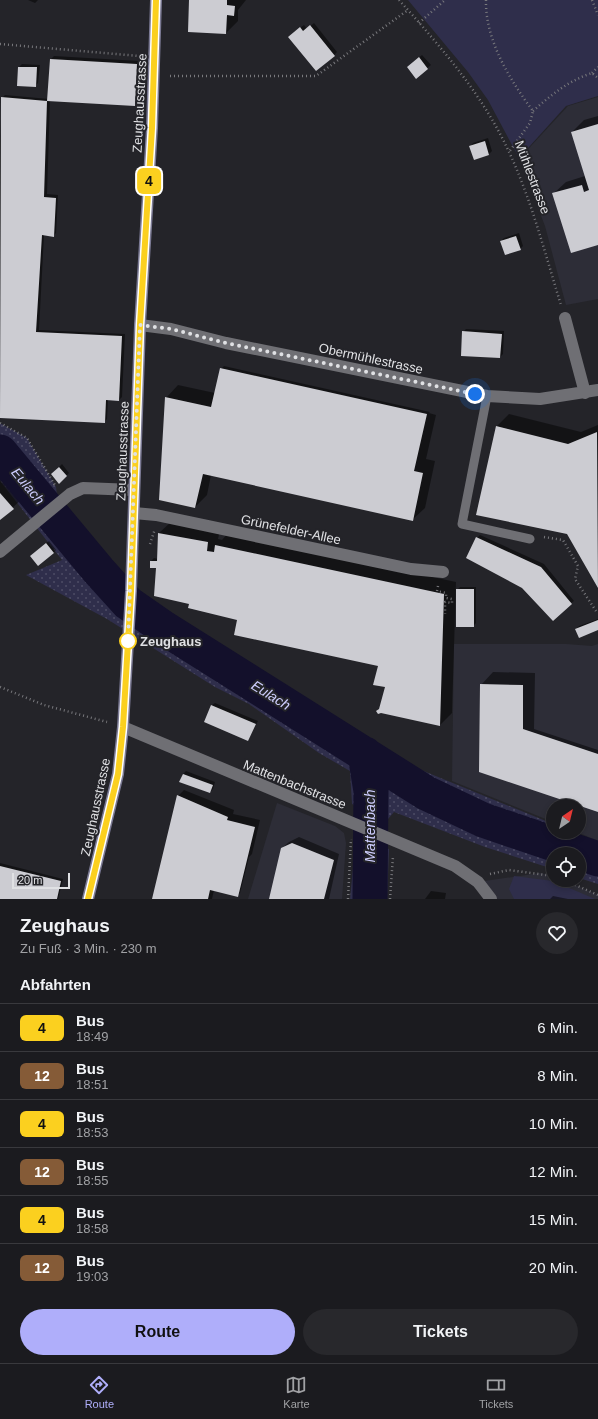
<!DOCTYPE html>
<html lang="de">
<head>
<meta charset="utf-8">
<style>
  :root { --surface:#1b1b1f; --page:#28282c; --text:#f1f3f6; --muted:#a0a1a4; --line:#39393d; --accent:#afaefa }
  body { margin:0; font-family:Arial,sans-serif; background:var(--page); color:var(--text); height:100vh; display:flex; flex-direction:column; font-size:15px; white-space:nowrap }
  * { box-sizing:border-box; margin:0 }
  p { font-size:13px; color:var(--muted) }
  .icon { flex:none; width:22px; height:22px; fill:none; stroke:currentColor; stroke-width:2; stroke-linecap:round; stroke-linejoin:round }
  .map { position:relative; height:899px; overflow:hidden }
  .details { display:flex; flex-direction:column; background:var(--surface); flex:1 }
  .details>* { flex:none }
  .badge { padding:0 8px; border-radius:6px; font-size:14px; line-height:26px }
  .needle { width:26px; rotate:35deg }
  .tools { position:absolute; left:546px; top:799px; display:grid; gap:8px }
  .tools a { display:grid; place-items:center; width:40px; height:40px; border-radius:50%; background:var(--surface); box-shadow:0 2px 6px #0003,0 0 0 1px var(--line); font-size:20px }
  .scale { position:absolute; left:12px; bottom:10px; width:58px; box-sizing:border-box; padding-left:4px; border:2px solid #e0e1e4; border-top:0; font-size:11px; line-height:14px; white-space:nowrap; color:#e0e1e4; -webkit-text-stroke:3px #242429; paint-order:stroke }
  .you { position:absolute; width:20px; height:20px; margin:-10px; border:3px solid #fff; border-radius:50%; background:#1a73e8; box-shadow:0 0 0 6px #1a73e833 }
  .map>.badge { position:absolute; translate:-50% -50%; box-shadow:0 0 0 2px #fff }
  h2 { padding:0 20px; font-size:15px; line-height:36px }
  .round { display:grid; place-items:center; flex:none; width:42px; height:42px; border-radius:21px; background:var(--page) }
  .overview { display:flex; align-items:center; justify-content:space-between; height:68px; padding:0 20px }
  h1 { font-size:19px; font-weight:700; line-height:30px }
  .cta { display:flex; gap:8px; margin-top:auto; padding:8px 20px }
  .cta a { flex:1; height:46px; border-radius:24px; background:var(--accent); color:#111; font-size:16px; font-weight:700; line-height:46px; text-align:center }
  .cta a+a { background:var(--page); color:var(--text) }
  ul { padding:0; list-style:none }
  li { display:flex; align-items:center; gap:12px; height:48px; padding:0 20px; border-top:1px solid var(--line) }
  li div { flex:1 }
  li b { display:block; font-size:15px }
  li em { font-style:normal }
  li .badge { min-width:44px; font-weight:700; text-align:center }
  .menu { display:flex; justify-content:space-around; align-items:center; height:56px; border-top:1px solid var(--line); background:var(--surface); font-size:11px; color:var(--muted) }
  .menu a { display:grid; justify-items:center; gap:2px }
  .menu .selected { color:var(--accent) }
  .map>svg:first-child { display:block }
  .built { fill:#2d2d37 }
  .grass { fill:url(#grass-dots) }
  .park { fill:#2f2e4b }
  .shadow { fill:#0007 }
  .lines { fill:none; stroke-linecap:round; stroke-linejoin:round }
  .river { stroke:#13102b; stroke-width:35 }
  .building { fill:#ccccd2 }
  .path { stroke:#79797d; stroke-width:2.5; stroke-dasharray:1 3; stroke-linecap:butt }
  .lane { stroke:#6f6f74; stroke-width:9 }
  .street { stroke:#6f6f74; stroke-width:12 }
  .secondary { stroke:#7a7993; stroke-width:12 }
  .line-casing { stroke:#fff; stroke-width:9 }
  .line { stroke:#fbd01f; stroke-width:6 }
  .walk { stroke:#e0e1e4; stroke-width:4; stroke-dasharray:0 7.2 }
  .stop-dot { fill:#fff; stroke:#fbd01f; stroke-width:2 }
  .labels { text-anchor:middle; stroke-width:4; stroke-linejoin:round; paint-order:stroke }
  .street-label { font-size:13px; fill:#e0e1e4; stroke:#242429 }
  .stop-label { font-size:13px; font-weight:bold; fill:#e0e1e4; stroke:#242429; text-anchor:start }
  .water-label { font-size:14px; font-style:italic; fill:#cdcdfd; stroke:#242429 }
</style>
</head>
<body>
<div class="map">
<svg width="598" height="899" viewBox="0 0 598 899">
  <defs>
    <pattern id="grass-dots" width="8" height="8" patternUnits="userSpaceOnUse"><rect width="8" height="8" fill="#2f2e4b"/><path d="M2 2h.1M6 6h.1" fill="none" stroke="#4d4c65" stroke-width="1.8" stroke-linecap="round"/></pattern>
  </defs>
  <rect width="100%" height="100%" fill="#242429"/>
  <path class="built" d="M598,97v202l-32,6 -21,-79 -26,-67 49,-53z
    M454,644h112l26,2 6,-2v197l-21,-9h2v-26h-26v16l-101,-41z
    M277,803l58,23 9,7 2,10 -4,56h-94z
    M540,873l13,3v4h11l34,15v4h-108l-12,-17z"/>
  <path class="grass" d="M0,423l27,15 29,49 2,17 73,87 273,172 149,61v8h20l25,10v42l-19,-6v-24h-26v15l-68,-22 -91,-35 -6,7 -36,-15 -2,-33 -31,-18 -70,-49 -34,-17 -108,-68 -81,-44 36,-15 -62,-79z
    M356,837l33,12 -2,50h-37z"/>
  <path class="park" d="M408,0h190v96l-32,10 -47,52 -31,-58 -20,-28z
    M514,876l39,5 42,18h-81l-5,-10z"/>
  <path class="shadow" d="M28,0h10l-3,3z
    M190,0h56l-8,10v11l-12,12z
    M314,23l23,29 -3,3 -42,-21 12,-9 3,4z
    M422,55l9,10 -15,12 -5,-13z
    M54,56l85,5 -2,41 -3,3 -84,-5 -3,94 11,1 -2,38 -3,3 -9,-1 -5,95 86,4 -3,63 -3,3 -11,-1 -1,20 -3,3 -104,-30v-255l2,-39 3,-3 44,4 2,-40z
    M22,64l18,1 -2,18 -3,3 -16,-19z
    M598,116v128l-45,-50 13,-12 19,-6 -13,-44 12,-12z
    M488,138l4,13 -3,3 -14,5 -4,-13 2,-3z
    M519,233l4,13 -3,3 -19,-8 3,-3z
    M466,329l38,2 -1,23 -3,3 -37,-25z
    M224,366l206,46 -1,1 7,2 -10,44 9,2 -10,47 -13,12 -201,-45 -4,20 -12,12 -29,-109 12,-13 37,8 6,-24z
    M509,414l72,18 17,-7v161l-30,-53 -71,-107z
    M62,464l7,9 -3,3 -14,-2z
    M4,477l18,22 -22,20v-40z
    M172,521l48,9 -2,9 4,1 6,-7 228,49 -4,131 -12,12 -60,-17 6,-22 -7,-20 -188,-63 -34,-37 -6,-5 3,-3 4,1 1,-26z
    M480,535l64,29 30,37 -3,2 -94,-65z
    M49,541l7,9 -3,3h-19z
    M460,587h16v36l-3,3 -16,-36z
    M598,619v10h-22l3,-3z
    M493,672l42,1 -1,56 64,21v61l-117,-126z
    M215,703l43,18 -10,19 -36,-35z
    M186,771l29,11 -2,7 -3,3 -27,-18z
    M184,790l50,20 -1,4 27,6 -8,34 -3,3 -9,36 -3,3 -23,-6 -2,9h-59l25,-103z
    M299,837l40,17 -10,45h-59l12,-51 7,-6z
    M0,863l63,16 -5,20h-58z
    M431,891l15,2 -1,6h-20z
    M553,896l15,3h-18z"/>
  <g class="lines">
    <path class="river" d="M0,452l99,119 29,32 36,25 262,165 57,27 115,39
      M365,754l6,37 -1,108"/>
  </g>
  <path class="building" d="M189,0h38v5l8,1 -1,10 -7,-1 -1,19 -38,-2z
    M310,25l25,31 -19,15 -28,-34 12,-10 3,4z
    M419,57l9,12 -12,10 -9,-12z
    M50,59l87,5 -2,42 -88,-5z
    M18,67h19l-1,20 -19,-1z
    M1,97l46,4 -3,96 12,1 -2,39 -12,-2 -6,97 86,4 -3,65 -13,-1 -1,23 -105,-5z
    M598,124v121l-27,8 -19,-60 30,-8 2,7 5,-2 -18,-58z
    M485,141l4,14 -15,5 -5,-14z
    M516,236l5,14 -16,5 -5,-14z
    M462,331l40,3 -2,24 -39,-2z
    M220,368l207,46 -13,57 9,2 -10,48 -210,-47 -8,34 -36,-8 6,-103 46,10z
    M496,426l72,18 29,-12 1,156 -31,-54 -91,-19z
    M59,467l8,9 -8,8 -8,-10z
    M0,493l14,16 -14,11z
    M158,533l50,9 -1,9 7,1 1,-7 229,49 -4,132 -59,-13 -3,1 -2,-3 3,-2 6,-22 -12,-2 5,-19 -144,-31 3,-15 -49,-12 1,-4 -35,-8 2,-28h-6v-7h7z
    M476,537l65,30 31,37 -19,17 -31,-33 -56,-30z
    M46,543l8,10 -16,13 -8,-10z
    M456,589h18v38h-18z
    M598,620v10l-19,8 -4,-9z
    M480,684l43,1v44l75,25v58l-119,-40z
    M211,705l45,19 -8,17 -44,-19z
    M183,774l30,11 -3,8 -31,-11z
    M177,795l51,22 -1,3 28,7 -17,70 -28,-7 -2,9h-56z
    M292,843l42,17 -10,39h-55l12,-51z
    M0,866l61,15 -4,18h-57z"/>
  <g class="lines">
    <path class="path" d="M399,0c42,47 84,95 110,152 23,49 36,102 52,153
      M486,0c-1,40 24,80 47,111l-3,12 -21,29
      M592,0l6,15
      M419,23l26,-23
      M0,44l139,12
      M592,73l6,-6
      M170,76h146l92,-66
      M533,111c18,-16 35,-30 59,-38l6,5
      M0,423l27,15 29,49
      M544,537l19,3 15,26 -3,13 21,32
      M150,544l5,-15
      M438,586l-1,5 9,2v5l6,1v4l-7,-1v12
      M0,687l44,18 63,17
      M490,874l19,-4 44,6
      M564,880l34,15
      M348,899l3,-60
      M390,899l3,-43"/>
    <path class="lane" d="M487,396l-25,128 68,15"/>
    <path class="street" d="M565,318l20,75
      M140,325l31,4 55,14 261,53 53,3 58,-9
      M134,513l22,2 255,54 32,3
      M0,552l70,-58 13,-6 51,2
      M123,727l332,139 23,16 13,17"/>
    <path class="secondary" d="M88,899l30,-125 5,-47 8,-136 9,-266 12,-197 4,-128"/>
  </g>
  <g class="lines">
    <defs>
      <path id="line" d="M88,899l30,-125 5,-47 8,-136 9,-266 12,-197 4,-128"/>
    </defs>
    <use href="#line" class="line-casing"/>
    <use href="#line" class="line"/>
    <path class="walk" d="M128,641l12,-316 31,4 55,14 249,51"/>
  </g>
  <circle class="stop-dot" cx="128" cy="641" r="8"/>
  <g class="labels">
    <g class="street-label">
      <text transform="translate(139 103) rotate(-87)" y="5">Zeughausstrasse</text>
      <text transform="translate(533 177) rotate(69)" y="5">Mühlestrasse</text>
      <text transform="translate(371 358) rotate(12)" y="5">Obermühlestrasse</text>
      <text transform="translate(122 451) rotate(-88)" y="5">Zeughausstrasse</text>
      <text transform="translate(291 529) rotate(12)" y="5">Grünefelder-Allee</text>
      <text transform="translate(295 784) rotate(22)" y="5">Mattenbachstrasse</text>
      <text transform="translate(95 807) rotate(-78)" y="5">Zeughausstrasse</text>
    </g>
    <g class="stop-label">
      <text x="140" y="646">Zeughaus</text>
    </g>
    <g class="water-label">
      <text transform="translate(28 486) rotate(50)" y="5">Eulach</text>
      <text transform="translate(271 695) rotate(32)" y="5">Eulach</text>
      <text transform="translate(370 826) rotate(-90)" y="5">Mattenbach</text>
    </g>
  </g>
</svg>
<div class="tools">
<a><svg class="needle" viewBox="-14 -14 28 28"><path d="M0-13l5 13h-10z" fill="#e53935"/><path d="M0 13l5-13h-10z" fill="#a0a1a4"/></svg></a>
<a><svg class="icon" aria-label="locate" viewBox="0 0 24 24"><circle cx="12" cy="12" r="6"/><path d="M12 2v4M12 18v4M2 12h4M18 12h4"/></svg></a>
</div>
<div class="scale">20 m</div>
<div class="you" style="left:475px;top:394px"></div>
<b class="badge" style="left:149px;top:181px;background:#fbd01f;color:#111">4</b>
</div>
<section class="details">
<div class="overview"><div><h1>Zeughaus</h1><p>Zu Fuß · 3 Min. · 230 m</p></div><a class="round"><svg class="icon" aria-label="heart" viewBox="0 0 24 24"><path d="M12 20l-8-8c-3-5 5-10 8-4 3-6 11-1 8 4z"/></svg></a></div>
<h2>Abfahrten</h2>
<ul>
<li><span class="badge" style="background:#fbd01f;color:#111">4</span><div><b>Bus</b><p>18:49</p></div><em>6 Min.</em></li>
<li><span class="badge" style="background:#855b37;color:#fff">12</span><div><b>Bus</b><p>18:51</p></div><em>8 Min.</em></li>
<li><span class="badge" style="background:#fbd01f;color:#111">4</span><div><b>Bus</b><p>18:53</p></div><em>10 Min.</em></li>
<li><span class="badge" style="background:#855b37;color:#fff">12</span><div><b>Bus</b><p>18:55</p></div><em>12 Min.</em></li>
<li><span class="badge" style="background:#fbd01f;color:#111">4</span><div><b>Bus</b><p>18:58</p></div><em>15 Min.</em></li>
<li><span class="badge" style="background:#855b37;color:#fff">12</span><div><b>Bus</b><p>19:03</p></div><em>20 Min.</em></li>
</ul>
<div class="cta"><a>Route</a><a>Tickets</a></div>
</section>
<nav class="menu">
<a class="selected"><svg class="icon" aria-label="directions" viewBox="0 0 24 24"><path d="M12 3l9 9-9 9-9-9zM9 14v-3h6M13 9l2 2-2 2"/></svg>Route</a>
<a><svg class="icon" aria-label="map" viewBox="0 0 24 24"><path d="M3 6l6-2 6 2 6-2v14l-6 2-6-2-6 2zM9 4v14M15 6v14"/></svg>Karte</a>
<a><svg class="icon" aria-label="tickets" viewBox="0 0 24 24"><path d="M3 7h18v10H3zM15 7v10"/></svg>Tickets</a>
</nav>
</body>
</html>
